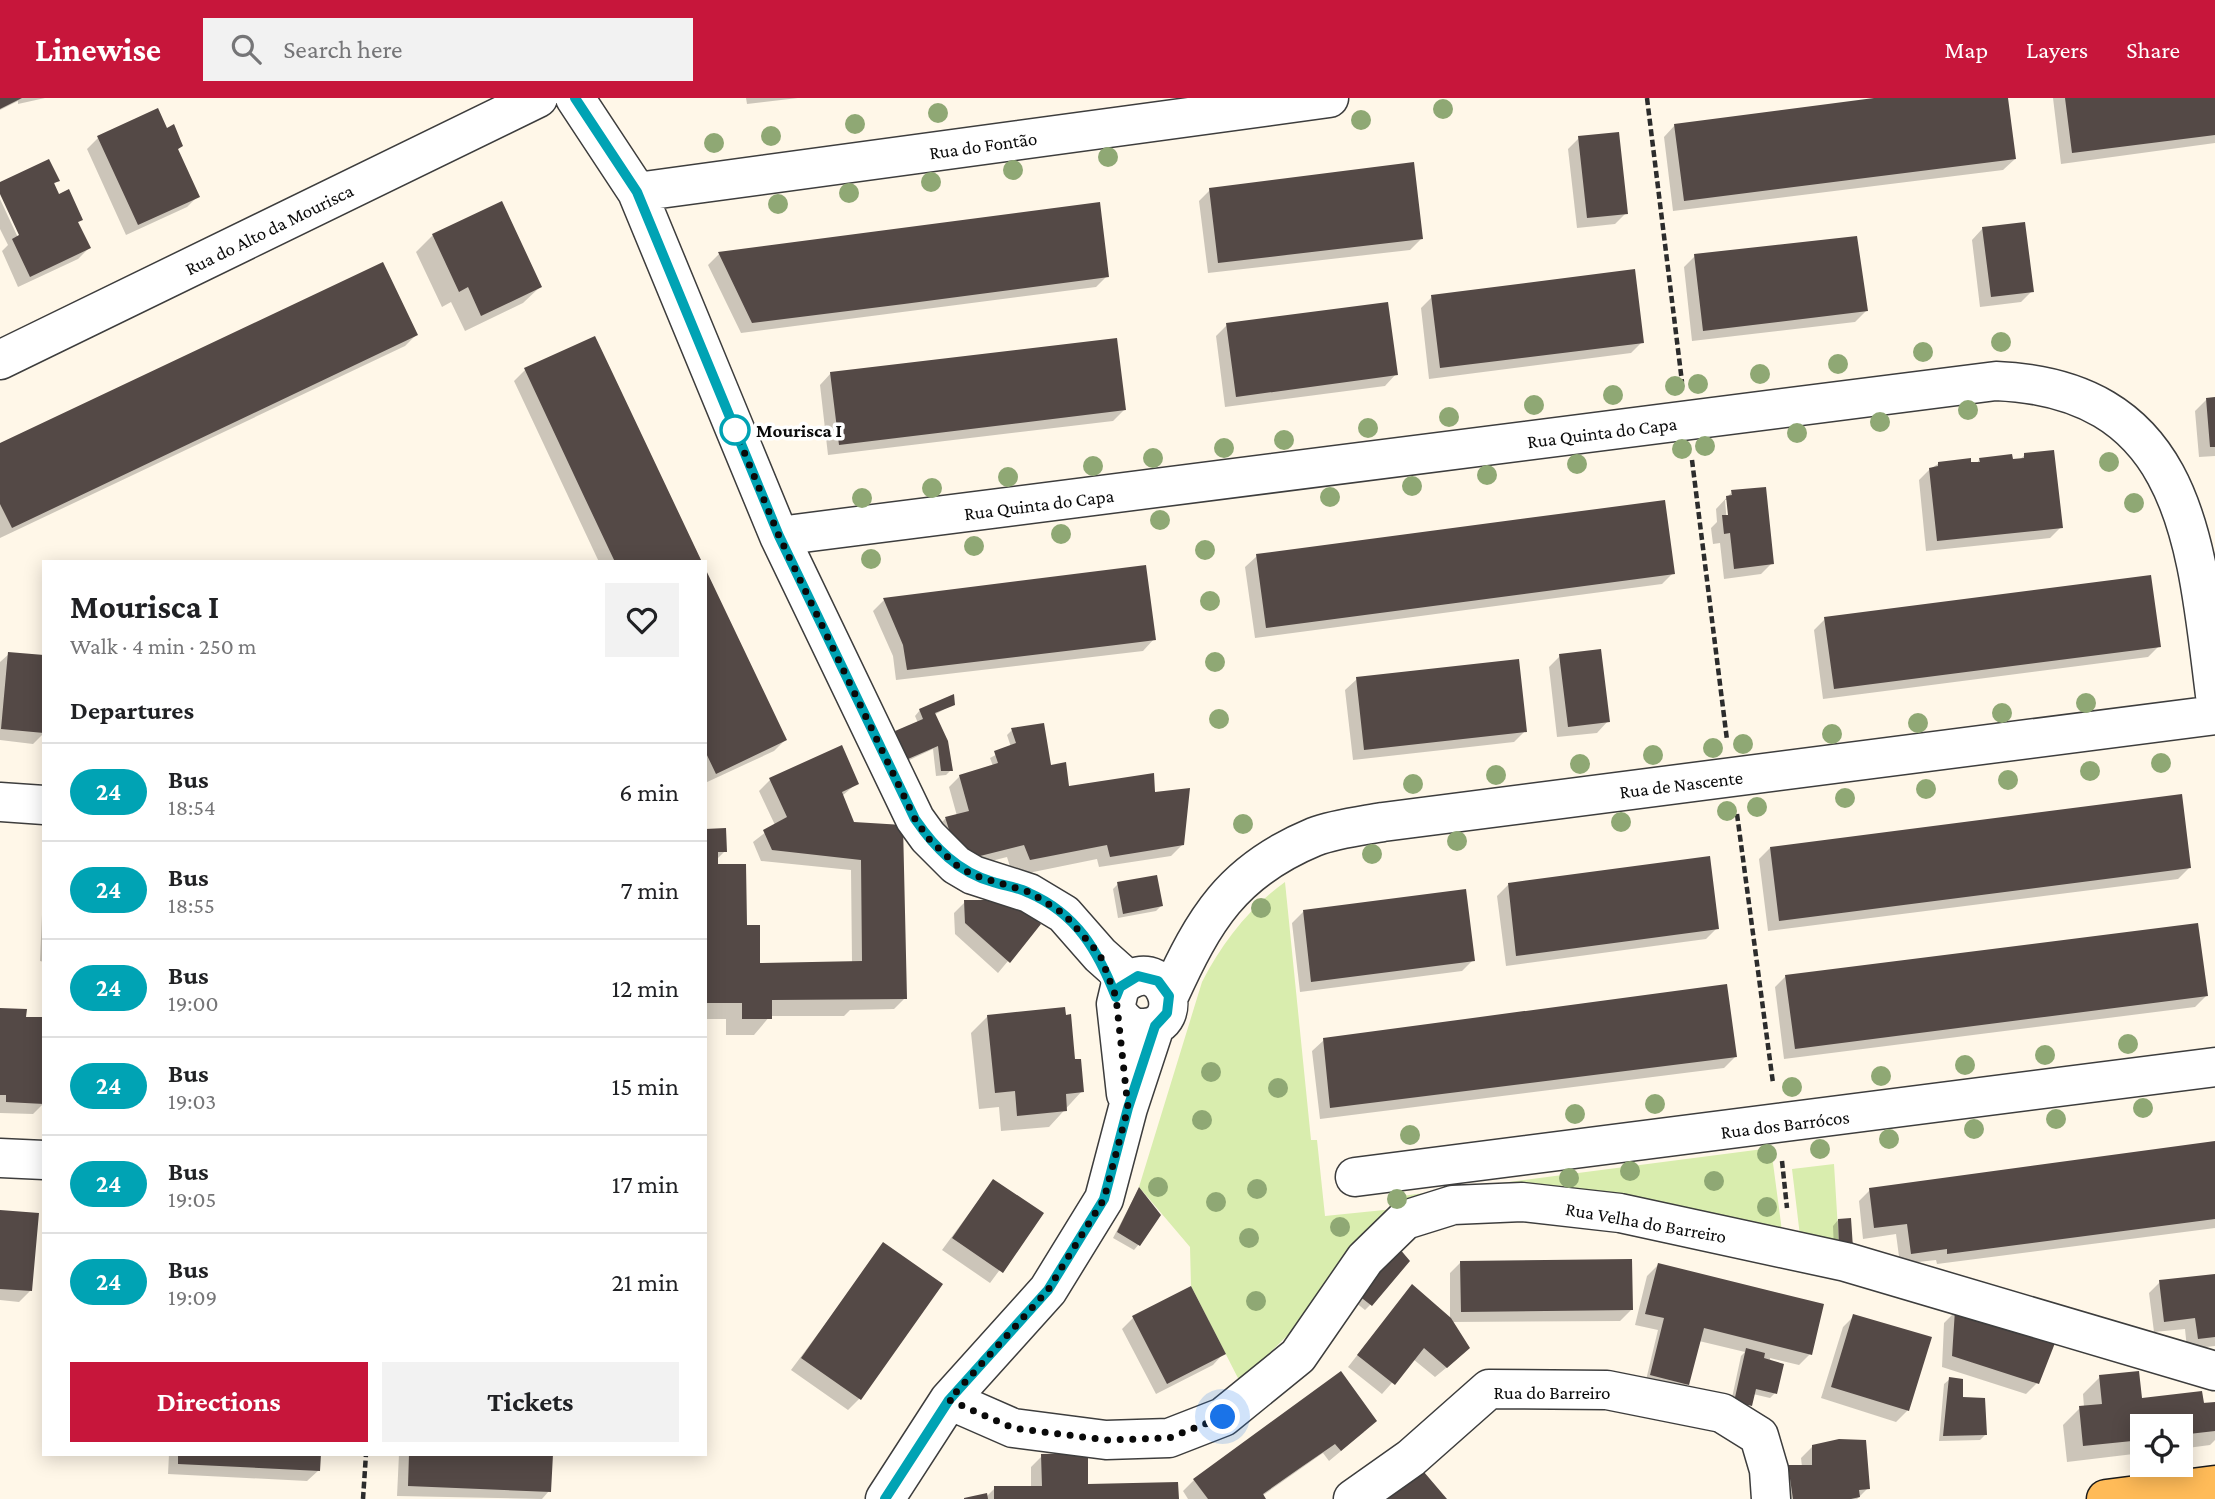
<!DOCTYPE html>
<html lang="en">
<head>
<meta charset="utf-8">
<style>
  :root { --surface:#fff; --page:#f2f2f2; --text:#202124; --muted:#757577; --line:#e0e0e0; --accent:#c7163b }
  body { margin:0; font-family:"Crimson Pro",serif; background:var(--page); color:var(--text); height:100vh; display:flex; flex-direction:column; font-size:26px; white-space:nowrap }
  * { box-sizing:border-box; margin:0 }
  p { font-size:23px; color:var(--muted) }
  .icon { flex:none; width:38px; height:38px; fill:none; stroke:currentColor; stroke-width:2; stroke-linecap:round; stroke-linejoin:round }
  .map { position:relative; flex:1; overflow:hidden }
  .panel { position:absolute; left:42px; top:462px; width:665px; height:896px; display:flex; flex-direction:column; background:var(--surface); border-radius:0px; box-shadow:0 4px 18px #0003 }
  .panel>* { flex:none }
  .badge { padding:0 14px; border-radius:23px; font-size:24px; line-height:46px }
  .buttons { position:absolute; left:2130px; top:1316px; display:grid; gap:14px }
  .buttons a { display:grid; place-items:center; width:63px; height:63px; border-radius:0px; background:var(--surface); box-shadow:0 4px 18px #0003; font-size:35px }
  .you { position:absolute; width:35px; height:35px; margin:-18px; border:5px solid #fff; border-radius:50%; background:#1a73e8; box-shadow:0 0 0 10px #1a73e833 }
  .map>.badge { position:absolute; translate:-50% -50%; box-shadow:0 0 0 4px #fff }
  h2 { padding:0 28px; font-size:26px; line-height:63px }
  .round { display:grid; place-items:center; flex:none; width:74px; height:74px; border-radius:0px; background:var(--page) }
  .headline { display:flex; align-items:center; justify-content:space-between; height:119px; padding:0 28px }
  h1 { font-size:33px; font-weight:700; line-height:52px }
  .button { display:flex; gap:14px; margin-top:auto; padding:14px 28px }
  .button a { flex:1; height:80px; border-radius:0px; background:var(--accent); color:#fff; font-size:28px; font-weight:700; line-height:80px; text-align:center }
  .button a+a { background:var(--page); color:var(--text) }
  ul { padding:0; list-style:none }
  li { display:flex; align-items:center; gap:21px; height:98px; padding:0 28px; border-top:2px solid var(--line) }
  li div { flex:1 }
  li b { display:block; font-size:26px }
  li em { font-style:normal }
  li .badge { min-width:77px; font-weight:700; text-align:center }
  header { display:flex; align-items:center; gap:42px; box-sizing:border-box; height:98px; padding:0 35px; background:var(--accent); color:#fff }
  header strong { font-size:33px }
  nav { display:flex; gap:38px; margin-inline-start:auto; font-size:24px }
  .search { width:490px; height:63px; background:var(--page); display:flex; align-items:center; gap:18px; box-sizing:border-box; padding:0 24px; border-radius:0px; color:var(--muted); font-size:26px }
  .map>svg:first-child { display:block }
  .green { fill:#d9edae }
  .shadow { fill:#0003; fill-rule:evenodd }
  .building { fill:#544946 }
  .lines { fill:none; stroke-linecap:round; stroke-linejoin:round }
  .minor-casing { stroke:#3d3d3d; stroke-width:41 }
  .major-casing { stroke:#1b1b1b; stroke-width:41 }
  .path { stroke:#2c2c2c; stroke-width:4.5; stroke-dasharray:7 3.5; stroke-linecap:butt }
  .minor { stroke:#fff; stroke-width:38 }
  .major { stroke:#ffbb58; stroke-width:38 }
  .tree { fill:#8fa874 }
  .line-casing { stroke:#fff; stroke-width:16 }
  .line { stroke:#00a3b4; stroke-width:10 }
  .walk { stroke:#0a0a0a; stroke-width:7; stroke-dasharray:0 12.6 }
  .stop-dot { fill:#fff; stroke:#00a3b4; stroke-width:3.5 }
  .labels { text-anchor:middle; stroke-width:7; stroke-linejoin:round; paint-order:stroke }
  .street-label { font-size:19px; fill:#0a0a0a; stroke:#fff }
  .stop-label { font-size:19px; font-weight:bold; fill:#0a0a0a; stroke:#fff; text-anchor:start }
</style>
</head>
<body>
<header>
<strong>Linewise</strong>
<div class="search"><svg class="icon" aria-label="search" viewBox="0 0 24 24"><circle cx="10" cy="10" r="6"/><path d="M15 15l6 6"/></svg>Search here</div>
<nav><a>Map</a><a>Layers</a><a>Share</a></nav>
</header>
<div class="map">
<svg width="2215" height="1401" viewBox="0 0 2215 1401">
  <rect width="100%" height="100%" fill="#fff7e8"/>
  <path class="green" d="M1285,784l26,258h6l8,76 69,-7v-12l377,-49 11,83 -253,-41 -191,75 -47,67 -51,50 -49,-96 -1,-39 -51,-60 63,-205c20,-39 47,-74 83,-100z
    M1834,1066l5,82 -39,-10 -8,-67z"/>
  <path class="shadow" d="M0,0h45l-27,6v-3l-18,9z
    M746,0h52l-51,6z
    M1888,0h119l8,61 -12,11 -330,41 -9,-74 11,-12z
    M2053,0h162v45l-154,21z
    M157,12l9,20 15,16 -4,4 21,46 -11,11 -61,28 -39,-86 11,-11z
    M1579,40l47,75 -11,11 -38,4 -9,-79z
    M58,82l-5,5 5,11 23,24 -4,3 12,25 -11,11 -60,28 -16,-36 6,-6 -8,-16v-30l21,45 3,-2 -24,-58z
    M1210,92l211,49 -11,11 -202,23 -9,-72z
    M1983,130l49,63 -11,11 -41,5 -8,-67z
    M433,137l107,52 -17,16 -58,28 -14,-29 -9,5 -26,-55z
    M719,156l388,22 -11,11 -355,46 -33,-68z
    M1695,158l171,55 -11,11 -163,19 -8,-74z
    M1432,199l210,45 -11,11 -202,26 -8,-71z
    M1227,227l169,49 -11,12 -160,21 -9,-71z
    M416,237l-11,11 -405,192v-93z
    M594,240l106,224h-101l-85,-181 11,-11z
    M831,275l293,37 -11,11 -285,34 -8,-70z
    M2215,301v57l-16,1 -4,-46 11,-11z
    M2025,357l36,72 -11,11 -124,13 -7,-71 11,-11 8,-5h38l4,-5 39,1z
    M1732,394l40,71 -11,11 -37,5 -4,-36 -7,1 -2,-16 6,-6 -1,-13zM1725,402h4l2,23 -4,1z
    M1257,458l416,17 -11,11 -407,54 -10,-71z
    M705,475l80,167 -11,11 -69,32z
    M884,502l270,39 -11,12 -247,29 -3,-24 -20,-45z
    M1825,521l334,27 -11,11 -325,42 -9,-69z
    M9,556l35,79 -11,11 -33,-4v-78z
    M1560,558l48,65 -11,12 -40,4 -8,-70z
    M1357,581l168,52 -11,11 -161,18 -8,-70z
    M954,606l-20,11 17,55 -5,5 -10,1 -3,-27 -30,14 -12,-25 27,-15 -3,-7 5,-6z
    M1012,632l38,34 18,24 85,6 29,51 -11,11 -72,11 -2,-8 -84,17 -6,-19 -43,11 -30,-38 11,-11 12,-3 -8,-29 11,-11 33,-10 -3,-8 21,-11 -4,-12z
    M841,649l16,36 -15,13 63,202 -11,11 -44,1 -6,6h-74l-16,19h-28v-16h-21v-189l20,21 -9,9 1,5 29,62 13,38 93,-2 -1,-93 -90,-9 -8,-19 22,-17 -16,-34 11,-11z
    M1770,750l419,20 -11,11 -410,52 -9,-72z
    M44,770v94l-4,-1z
    M1118,786l43,22 -5,5 -38,7 -5,-29z
    M1508,787l209,43 -11,11 -200,27 -9,-70z
    M965,804l74,22 -41,49 -43,-39 -1,-21z
    M1303,814l170,48 -11,11 -162,21 -8,-69z
    M1786,878l420,20 -11,11 -411,52 -9,-72z
    M0,912l24,8 20,85 -11,11 -33,-1z
    M988,918l85,45 9,30 -33,36 -48,4 -2,-24 -20,2 -8,-76z
    M1324,942l411,17 -11,11 -404,51 -8,-68z
    M2215,1045v85l-278,36 -1,-4 -36,4 -4,-30 -33,5 -4,-38 11,-11z
    M993,1083l49,32 -52,70 -48,-33z
    M1138,1092l1,54 -5,6 -21,-12z
    M0,1114l30,79 -11,11 -19,-2z
    M1838,1122h11l-15,30 -1,-24z
    M884,1147l-25,154 -11,11 -57,-40z
    M1461,1164l170,48 -11,11 -169,1 6,37 -22,18 -22,-18 -31,35 -34,-27 54,-69 48,22v-47z
    M1658,1167l152,89 -11,11 -29,-7 5,35 -5,5 -17,-4 -7,16 -16,-3 11,-51 4,-4 -46,-11 -11,43 -5,5 -37,-9 12,-50 -23,-5 12,-49z
    M1366,1172l4,35 -5,5 -15,-12z
    M2215,1178v70l-28,3 -2,-20 -31,3 -5,-39 11,-11z
    M1955,1214l82,71 -11,11 -84,-27 2,-44z
    M1854,1218l76,23 -23,72 -11,11 -75,-24 22,-71z
    M1133,1220l91,35 -11,12 -57,29 -34,-65z
    M1341,1275l23,59 -35,29 -6,-8 -61,43 2,3h-76l-5,-8 11,-11z
    M2100,1279l40,23 75,3v37l-5,5 -30,4v-23h-38v27l-75,9 -4,-37 17,-17 4,-1 -1,-13z
    M1950,1281l36,55 -6,6 -41,1 5,-57z
    M1812,1349l56,41 -11,11h-76l-3,-21 11,-11h13l-1,-9z
    M169,1356h150v16l-12,11 -139,-7z
    M399,1356h152l-2,37 -7,8 -145,-3z
    M1042,1358l45,29 90,14h-210l19,-2 9,-9 36,-1v-20z"/>
  <path class="building" d="M0,0h22l-22,11z
    M1874,0h134l8,61 -332,42 -10,-77z
    M2065,0h150v37l-143,18z
    M158,10l9,20 7,-4 9,22 -5,3 22,48 -62,28 -41,-89z
    M1619,34l9,82 -41,4 -9,-82z
    M49,61l11,22 -6,2 5,11 10,-5 14,31 -5,2 13,26 -61,29 -18,-38 7,-4 -19,-41v-12z
    M1414,64l9,77 -205,24 -9,-75z
    M502,103l40,86 -61,29 -13,-29 -9,5 -27,-58z
    M1100,104l9,75 -205,27 -152,19 -34,-71z
    M2025,124l9,70 -43,5 -9,-70z
    M1857,138l11,75 -165,20 -9,-77z
    M383,164l35,73 -406,193 -12,-24v-61z
    M1635,171l9,74 -204,25 -9,-73z
    M1388,204l10,73 -162,22 -10,-74z
    M595,238l19,40 88,186h-87l-34,-72 -57,-122z
    M1117,240l9,72 -287,35 -9,-73z
    M2215,299v50h-5l-4,-49z
    M2054,352l9,78 -126,13 -8,-73 9,-2v-4l33,-4v4h9l-1,-4 33,-4 1,5 11,-1v-5z
    M1766,389l8,77 -40,5 -4,-36 -6,1 -2,-19h6l-2,-19 6,-1 -1,-5z
    M1665,402l10,74 -409,54 -10,-74z
    M1146,467l10,75 -40,5 -209,25 -4,-25 -20,-47z
    M705,470l82,172 -71,34 -11,-23z
    M2151,477l10,72 -327,42 -10,-72z
    M1601,551l9,73 -42,5 -9,-73z
    M8,554l36,3v78l-43,-4z
    M1519,561l8,73 -163,18 -8,-73z
    M954,596l1,11 -20,8 13,28 5,30h-12l-3,-25 -30,13 -13,-28 28,-12 -4,-10z
    M1044,625l7,42 15,-3 3,24 85,-13 1,19 35,-4 -6,57 -74,12 -3,-12 -77,15 -6,-15 -48,12 -24,-18 -7,-22 24,-6 -10,-36 39,-12 -4,-12 22,-8 -5,-15z
    M842,647l17,39 -17,8 12,30 49,3 4,174 -135,1v19h-30v-16h-37v-174l21,-1 1,24h-9v12h28l1,61h13v38l102,-2 -1,-101 -89,-10 -9,-20 24,-13 -18,-39z
    M2182,696l9,74 -412,53 -9,-74z
    M1710,758l9,73 -203,27 -8,-73z
    M1157,777l6,31 -40,8 -6,-32z
    M1466,791l9,72 -164,21 -8,-72z
    M964,802h46l31,24 -31,39 -45,-40z
    M2198,825l10,73 -413,53 -10,-74z
    M1727,886l10,73 -407,51 -7,-70z
    M1065,909l1,8 5,-1 4,45h6l3,33 -18,2 1,17 -50,5 -2,-25 -20,2 -8,-78z
    M0,910l27,1 -1,8h18v87l-38,-2v-7h-6z
    M2215,1043v78l-268,35v-5l-36,5 -4,-30 -33,4 -5,-40z
    M993,1081l51,34 -41,60 -51,-35z
    M1139,1089l22,28 -21,31 -23,-14z
    M0,1112l39,3 -7,78 -32,-2z
    M1851,1120l2,30 -14,-2 -1,-27z
    M1393,1143l17,20 -38,45 -18,-14z
    M883,1144l60,42 -82,116 -60,-42z
    M1632,1161l1,51 -172,2 -1,-51z
    M1658,1165l166,41 -12,51 -108,-27 -15,57 -39,-10 14,-57 -19,-4z
    M2215,1176v63l-17,2 -3,-21 -31,4 -5,-42z
    M1412,1186l39,34 19,30 -23,20 -23,-20 -29,37 -38,-30z
    M1191,1188l35,68 -59,30 -35,-68z
    M1955,1212l100,33 -16,41 -87,-28z
    M1853,1216l79,23 -23,74 -78,-24z
    M1746,1250l19,5 -1,5 20,6 -7,30 -21,-5 -4,17 -18,-4z
    M1341,1273l36,50 -36,30 -6,-7 -35,24 -37,26 3,5h-58l-15,-20z
    M2139,1273l3,27 60,-7 2,12 11,-1v29l-35,4v-9h-38v14l-59,6 -4,-40 23,-2 -3,-29z
    M1949,1279l14,2v18l22,1 2,37 -44,1z
    M1839,1341l27,1 4,49 -11,1 1,7 -9,2h-58l-5,-34h24v-20z
    M1088,1355v31l90,-2 1,17h-185v-13h48l-1,-32z
    M178,1356h143l-1,17 -142,-7z
    M409,1356h144l-2,38 -143,-6z
    M1418,1367l29,34h-70z
    M987,1395l1,6h-24v-1z"/>
  <g class="lines">
    <defs>
      <path id="minor" d="M575,0l62,94 142,344 136,283 13,18 28,28 17,10 56,18 35,21 36,41 28,25
        M637,94l692,-94
        M0,262l538,-262
        M779,438l1217,-155c193,8 200,164 219,314
        M0,704l44,3
        M1169,898c35,-77 63,-125 145,-159 21,-8 47,-11 69,-15l832,-107
        M1117,913c6,10 14,18 27,17 46,-2 20,-81 -24,-41l-4,17 10,90
        M0,1060l44,2
        M1355,1079l860,-110
        M949,1302l64,28 93,12 63,-2 54,-21 75,-61 67,-97 40,-39 48,-15 69,-3 98,11 226,49 369,109
        M885,1401l64,-99 99,-110 56,-91 24,-91 27,-82
        M1353,1401l58,-41 78,-69 118,1 115,23 37,23 10,34 2,29"/>
      <path id="major" d="M2106,1401l109,-14"/>
    </defs>
    <use href="#minor" class="minor-casing"/>
    <use href="#major" class="major-casing"/>
    <path class="path" d="M1647,0l35,284
      M1692,362l35,280
      M1737,716l36,269
      M1782,1063l5,47
      M363,1401l3,-45"/>
    <use href="#minor" class="minor"/>
    <use href="#major" class="major"/>
  </g>
  <g class="tree">
    <circle cx="1443" cy="11" r="10"/>
    <circle cx="938" cy="15" r="10"/>
    <circle cx="1361" cy="22" r="10"/>
    <circle cx="855" cy="26" r="10"/>
    <circle cx="771" cy="38" r="10"/>
    <circle cx="714" cy="45" r="10"/>
    <circle cx="1108" cy="59" r="10"/>
    <circle cx="1013" cy="72" r="10"/>
    <circle cx="931" cy="84" r="10"/>
    <circle cx="849" cy="95" r="10"/>
    <circle cx="778" cy="106" r="10"/>
    <circle cx="2001" cy="244" r="10"/>
    <circle cx="1923" cy="254" r="10"/>
    <circle cx="1838" cy="266" r="10"/>
    <circle cx="1760" cy="276" r="10"/>
    <circle cx="1698" cy="286" r="10"/>
    <circle cx="1675" cy="288" r="10"/>
    <circle cx="1613" cy="297" r="10"/>
    <circle cx="1534" cy="307" r="10"/>
    <circle cx="1968" cy="312" r="10"/>
    <circle cx="1449" cy="319" r="10"/>
    <circle cx="1880" cy="324" r="10"/>
    <circle cx="1368" cy="330" r="10"/>
    <circle cx="1797" cy="335" r="10"/>
    <circle cx="1284" cy="342" r="10"/>
    <circle cx="1705" cy="348" r="10"/>
    <circle cx="1224" cy="350" r="10"/>
    <circle cx="1682" cy="351" r="10"/>
    <circle cx="1153" cy="360" r="10"/>
    <circle cx="2109" cy="364" r="10"/>
    <circle cx="1577" cy="366" r="10"/>
    <circle cx="1093" cy="368" r="10"/>
    <circle cx="1487" cy="377" r="10"/>
    <circle cx="1008" cy="379" r="10"/>
    <circle cx="1412" cy="388" r="10"/>
    <circle cx="932" cy="390" r="10"/>
    <circle cx="1330" cy="399" r="10"/>
    <circle cx="862" cy="400" r="10"/>
    <circle cx="2134" cy="405" r="10"/>
    <circle cx="1160" cy="422" r="10"/>
    <circle cx="1061" cy="436" r="10"/>
    <circle cx="974" cy="448" r="10"/>
    <circle cx="1205" cy="452" r="10"/>
    <circle cx="871" cy="461" r="10"/>
    <circle cx="1210" cy="503" r="10"/>
    <circle cx="1215" cy="564" r="10"/>
    <circle cx="2086" cy="605" r="10"/>
    <circle cx="2002" cy="615" r="10"/>
    <circle cx="1219" cy="621" r="10"/>
    <circle cx="1918" cy="625" r="10"/>
    <circle cx="1832" cy="636" r="10"/>
    <circle cx="1743" cy="646" r="10"/>
    <circle cx="1713" cy="650" r="10"/>
    <circle cx="1653" cy="657" r="10"/>
    <circle cx="2161" cy="665" r="10"/>
    <circle cx="1580" cy="666" r="10"/>
    <circle cx="2090" cy="673" r="10"/>
    <circle cx="1496" cy="677" r="10"/>
    <circle cx="2008" cy="682" r="10"/>
    <circle cx="1413" cy="686" r="10"/>
    <circle cx="1926" cy="691" r="10"/>
    <circle cx="1845" cy="700" r="10"/>
    <circle cx="1757" cy="709" r="10"/>
    <circle cx="1727" cy="713" r="10"/>
    <circle cx="1621" cy="724" r="10"/>
    <circle cx="1243" cy="726" r="10"/>
    <circle cx="1457" cy="743" r="10"/>
    <circle cx="1372" cy="756" r="10"/>
    <circle cx="1261" cy="810" r="10"/>
    <circle cx="2128" cy="946" r="10"/>
    <circle cx="2045" cy="957" r="10"/>
    <circle cx="1965" cy="967" r="10"/>
    <circle cx="1211" cy="974" r="10"/>
    <circle cx="1881" cy="978" r="10"/>
    <circle cx="1792" cy="989" r="10"/>
    <circle cx="1278" cy="990" r="10"/>
    <circle cx="1655" cy="1006" r="10"/>
    <circle cx="2143" cy="1010" r="10"/>
    <circle cx="1575" cy="1016" r="10"/>
    <circle cx="2056" cy="1021" r="10"/>
    <circle cx="1202" cy="1022" r="10"/>
    <circle cx="1974" cy="1031" r="10"/>
    <circle cx="1410" cy="1037" r="10"/>
    <circle cx="1889" cy="1041" r="10"/>
    <circle cx="1820" cy="1051" r="10"/>
    <circle cx="1767" cy="1056" r="10"/>
    <circle cx="1630" cy="1073" r="10"/>
    <circle cx="1569" cy="1080" r="10"/>
    <circle cx="1714" cy="1083" r="10"/>
    <circle cx="1158" cy="1089" r="10"/>
    <circle cx="1257" cy="1091" r="10"/>
    <circle cx="1397" cy="1101" r="10"/>
    <circle cx="1216" cy="1104" r="10"/>
    <circle cx="1767" cy="1109" r="10"/>
    <circle cx="1340" cy="1129" r="10"/>
    <circle cx="1249" cy="1140" r="10"/>
    <circle cx="1256" cy="1203" r="10"/>
  </g>
  <g class="lines">
    <defs>
      <path id="line" d="M575,0l62,94 142,344 136,283c20,29 43,53 78,63 12,4 25,5 36,11 48,21 69,58 87,104l4,-10 18,-11 20,5 11,15 -2,17 -12,13 -27,82 -24,91 -56,91 -99,110 -64,99"/>
    </defs>
    <use href="#line" class="line-casing"/>
    <use href="#line" class="line"/>
    <path class="walk" d="M735,332l44,106 136,283 13,19 28,27 17,10 56,17 18,11 17,11 36,41 16,42 12,111 -24,91 -42,68 -14,23 -99,110 64,28 93,12 63,-2 54,-21"/>
  </g>
  <circle class="stop-dot" cx="735" cy="332" r="14"/>
  <g class="labels">
    <g class="street-label">
      <text transform="translate(983 47) rotate(-8)" y="7">Rua do Fontão</text>
      <text transform="translate(269 131) rotate(-26)" y="7">Rua do Alto da Mourisca</text>
      <text transform="translate(1602 334) rotate(-7)" y="7">Rua Quinta do Capa</text>
      <text transform="translate(1039 406) rotate(-7)" y="7">Rua Quinta do Capa</text>
      <text transform="translate(1681 686) rotate(-7)" y="7">Rua de Nascente</text>
      <text transform="translate(1785 1026) rotate(-7)" y="7">Rua dos Barrócos</text>
      <text transform="translate(1646 1124) rotate(10)" y="7">Rua Velha do Barreiro</text>
      <text x="1552" y="1301">Rua do Barreiro</text>
    </g>
    <g class="stop-label">
      <text x="756" y="339">Mourisca I</text>
    </g>
  </g>
</svg>
<div class="buttons">
<a><svg class="icon" aria-label="locate" viewBox="0 0 24 24"><circle cx="12" cy="12" r="6"/><path d="M12 2v4M12 18v4M2 12h4M18 12h4"/></svg></a>
</div>
<div class="you" style="left:1223px;top:1319px"></div>
<section class="panel">
<div class="headline"><div><h1>Mourisca I</h1><p>Walk · 4 min · 250 m</p></div><a class="round"><svg class="icon" aria-label="heart" viewBox="0 0 24 24"><path d="M12 20l-8-8c-3-5 5-10 8-4 3-6 11-1 8 4z"/></svg></a></div>
<h2>Departures</h2>
<ul>
<li><span class="badge" style="background:#00a3b4;color:#fff">24</span><div><b>Bus</b><p>18:54</p></div><em>6 min</em></li>
<li><span class="badge" style="background:#00a3b4;color:#fff">24</span><div><b>Bus</b><p>18:55</p></div><em>7 min</em></li>
<li><span class="badge" style="background:#00a3b4;color:#fff">24</span><div><b>Bus</b><p>19:00</p></div><em>12 min</em></li>
<li><span class="badge" style="background:#00a3b4;color:#fff">24</span><div><b>Bus</b><p>19:03</p></div><em>15 min</em></li>
<li><span class="badge" style="background:#00a3b4;color:#fff">24</span><div><b>Bus</b><p>19:05</p></div><em>17 min</em></li>
<li><span class="badge" style="background:#00a3b4;color:#fff">24</span><div><b>Bus</b><p>19:09</p></div><em>21 min</em></li>
</ul>
<div class="button"><a>Directions</a><a>Tickets</a></div>
</section>
</div>
</body>
</html>
